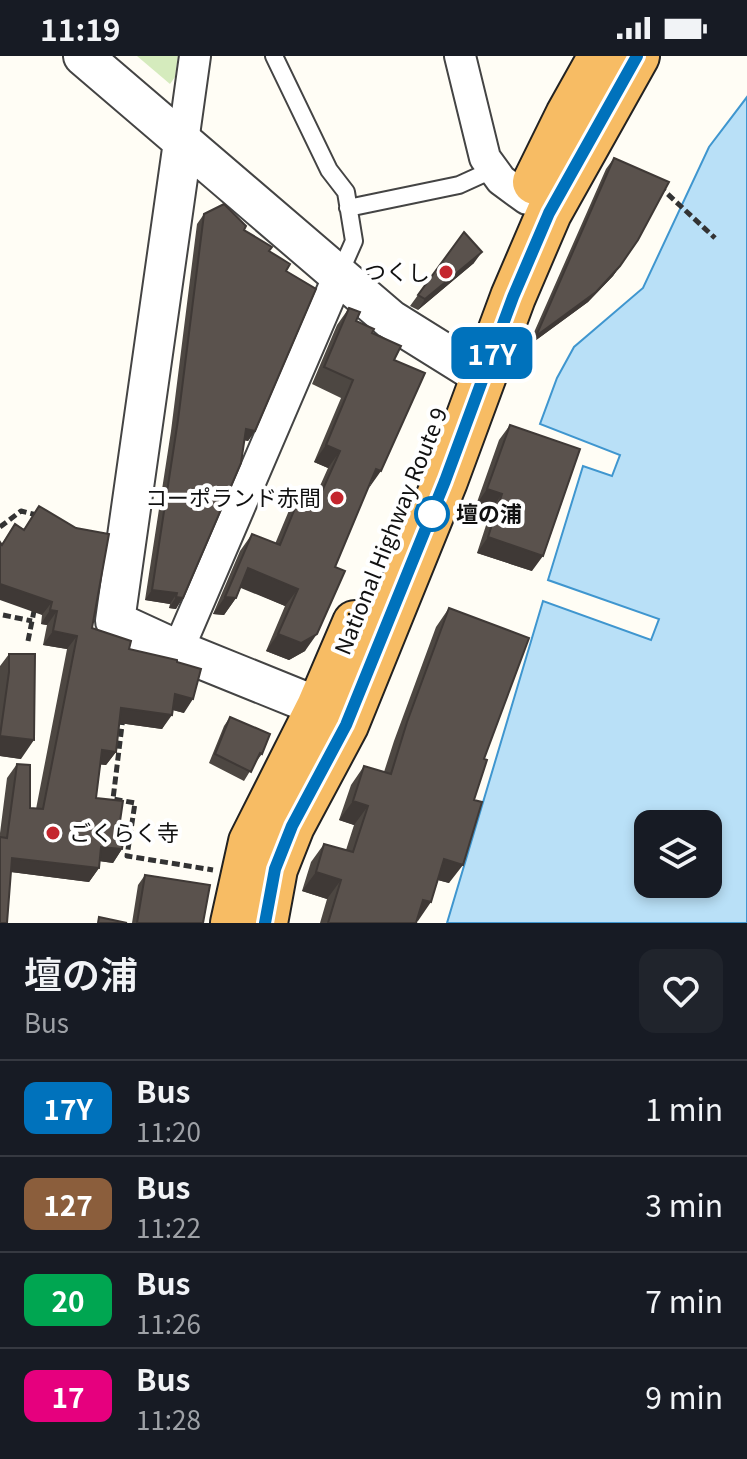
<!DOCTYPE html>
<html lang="en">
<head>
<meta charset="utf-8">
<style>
  :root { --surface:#171b24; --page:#20242c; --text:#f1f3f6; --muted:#9ea1a6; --line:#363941 }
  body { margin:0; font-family:Georgia,"Noto Sans JP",serif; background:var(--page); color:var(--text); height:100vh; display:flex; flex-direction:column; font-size:30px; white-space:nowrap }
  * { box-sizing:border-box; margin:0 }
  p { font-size:26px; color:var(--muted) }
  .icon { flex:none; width:44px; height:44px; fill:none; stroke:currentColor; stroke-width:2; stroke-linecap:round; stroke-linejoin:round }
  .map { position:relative; height:867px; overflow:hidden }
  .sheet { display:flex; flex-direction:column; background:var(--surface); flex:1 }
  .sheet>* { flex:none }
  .badge { padding:0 16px; border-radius:12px; font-size:28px; line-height:52px }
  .controls { position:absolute; left:634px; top:754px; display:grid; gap:16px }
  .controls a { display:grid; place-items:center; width:88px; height:88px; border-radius:16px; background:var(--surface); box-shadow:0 4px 12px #0003; font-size:40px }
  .map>.badge { position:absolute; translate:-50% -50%; box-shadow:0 0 0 4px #fff }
  .round { display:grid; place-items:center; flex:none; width:84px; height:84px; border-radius:16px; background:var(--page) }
  .head { display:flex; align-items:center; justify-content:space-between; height:136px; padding:0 24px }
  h1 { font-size:38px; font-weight:600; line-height:60px }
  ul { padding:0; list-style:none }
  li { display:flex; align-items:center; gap:24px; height:96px; padding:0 24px; border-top:2px solid var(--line) }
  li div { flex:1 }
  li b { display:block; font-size:30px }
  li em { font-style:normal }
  li .badge { min-width:88px; font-weight:700; text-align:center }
  .status { display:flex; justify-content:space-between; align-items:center; height:56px; padding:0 40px; background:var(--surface); direction:ltr }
  .status svg { height:22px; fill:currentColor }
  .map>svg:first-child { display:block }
  .green { fill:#d5ebbd }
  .water { fill:#b9e0f7; stroke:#3f96cf; stroke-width:2; fill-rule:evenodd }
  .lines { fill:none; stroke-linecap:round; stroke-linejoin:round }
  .service-casing { stroke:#444; stroke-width:20 }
  .minor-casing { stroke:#444; stroke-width:34 }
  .tertiary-casing { stroke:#444; stroke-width:42 }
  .trunk-casing { stroke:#222; stroke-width:48 }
  .path { stroke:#333; stroke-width:5; stroke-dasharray:8 4; stroke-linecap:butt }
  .service { stroke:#fff; stroke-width:16 }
  .minor { stroke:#fff; stroke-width:30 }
  .tertiary { stroke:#fff; stroke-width:38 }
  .trunk { stroke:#f7bc64; stroke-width:44 }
  .wall { fill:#4d4742 }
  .shaded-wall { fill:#3f3936 }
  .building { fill:#5a524d; stroke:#3f3936; stroke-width:2 }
  .line-casing { stroke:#fff; stroke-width:18 }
  .line { stroke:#0072bc; stroke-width:12 }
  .poi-dot { fill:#c4262e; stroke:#fff; stroke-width:3 }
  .stop-dot { fill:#fff; stroke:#0072bc; stroke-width:4 }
  .labels { text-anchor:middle; stroke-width:8; stroke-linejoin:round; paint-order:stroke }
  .poi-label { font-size:22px; fill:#111; stroke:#fff; text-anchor:end }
  .stop-label { font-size:22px; font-weight:bold; fill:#111; stroke:#fff; text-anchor:start }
  .street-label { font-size:22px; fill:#111; stroke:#fff }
</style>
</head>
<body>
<div class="status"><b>11:19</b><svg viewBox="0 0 49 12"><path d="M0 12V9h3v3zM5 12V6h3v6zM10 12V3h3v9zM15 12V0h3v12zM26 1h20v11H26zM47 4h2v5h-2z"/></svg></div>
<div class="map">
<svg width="747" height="867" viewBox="0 0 747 867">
  <rect width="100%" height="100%" fill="#fffdf5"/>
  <path class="green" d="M137,0h41l-3,21 -5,7z"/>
  <path class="water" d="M747,41v826h-300l96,-322 108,39 8,-21 -111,-39 35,-114 29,10 8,-21 -80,-31 17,-46 17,-31 69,-59 66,-141zM648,768h60v60h-60z"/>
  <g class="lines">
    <defs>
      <path id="service" d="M274,0l55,114 17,22 8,49 -15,34
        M348,152l111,-23 33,-15"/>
      <path id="minor" d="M460,0l25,102 16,22 26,19
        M183,86l12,-86
        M178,594l161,-375"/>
      <path id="tertiary" d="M83,0l307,263 93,58
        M183,86l-68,479 63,29 141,57 24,16"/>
      <path id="trunk" d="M535,126l33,-67 33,-59
        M233,867l18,-81 68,-135 36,-84
        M265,867l10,-54 17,-43 54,-101 99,-244 68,-184 36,-84 88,-157"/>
    </defs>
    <use href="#service" class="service-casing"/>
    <use href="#minor" class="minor-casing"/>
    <use href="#tertiary" class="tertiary-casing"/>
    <use href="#trunk" class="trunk-casing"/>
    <path class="path" d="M659,130l56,52
      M0,471l21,-16 16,4
      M3,559l29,6
      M28,585l7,-35
      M123,661l-10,82 22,4 -8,53 86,14"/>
    <use href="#service" class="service"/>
    <use href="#minor" class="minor"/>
    <use href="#tertiary" class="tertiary"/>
    <use href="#trunk" class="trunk"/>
  </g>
  <path class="wall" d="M614,102l24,82 -25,36 -25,26 -60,44 78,-177z
    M204,158l40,16 25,21 17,20 -31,160 -7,10 -4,-1 -68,169 -7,-1 1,-4 -25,-4 26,-169 26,-207z
    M464,176l10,31 -56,47 -8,-4z
    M349,252l7,13 16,12 22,27 -26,128 -33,79 -30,84 -16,9 -23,-9 19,-45 -44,-19 -5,11 -12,17 -11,-1 27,-63 12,-17 23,10 15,-36 12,-17 13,6 13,-29 -14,-6 27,-64 -29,-14 25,-59z
    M510,369l22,146 -55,-18 14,-43 -15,-5 23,-65z
    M39,450l53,122 37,21 48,13 7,51 -11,-3 -11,19 -43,-6 -3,29 -10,13 -6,-1 -4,34 23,30 3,21 -9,14 -14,-2v7l-10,14 -78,-10 -11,51v-90l7,-55 10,-14 13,44 6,1 31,-160 -24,-4 4,-20 -6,-1 1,-9 -41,-70 14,-21 9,5z
    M449,552l35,151 -10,41 -25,83 -11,-3 -22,43h-96l7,-24 -25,-8 9,-29 13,-18 22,6 8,-25 -15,-5 12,-35 13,-19 20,6 10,-31 42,-114z
    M9,598l12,105 -21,-3v-90z
    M230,661l32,37 -7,9 -11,18 -35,-18 15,-37z
    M145,819l58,48h-71l6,-38z"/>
  <path class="shaded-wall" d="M482,196l-8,11 -56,47 7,-11z
    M620,210l-7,10 -25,26 -60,44 8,-10z
    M246,373l9,2 -7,10 -9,-2z
    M326,389l14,6 -12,17 -14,-6z
    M376,413l5,2 -12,17z
    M487,433l15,5 -11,16 -15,-5z
    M488,481l55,19 -11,15 -55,-18z
    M248,512l50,21 -13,17 -49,-20z
    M0,528l52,18 -10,13 -42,-15z
    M152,534l25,3 -7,11 -25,-4z
    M176,541l7,1 -7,11 -7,-1z
    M225,541l11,1 -12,17 -11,-1z
    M50,554l7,1 -10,14 -6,-1z
    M53,575l24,5 -10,13 -24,-4z
    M278,578h39l-12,17 -16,9 -23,-9z
    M175,638l18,5 -9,14 -19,-5z
    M121,652l51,7 -10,14 -50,-7z
    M0,680l34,4 -13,19 -21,-3z
    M102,694l14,2 -10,13 -13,-1z
    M353,745l15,5 -14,19 -15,-5z
    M101,791l21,2 -9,14 -21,-3z
    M12,802l87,10 -10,14 -86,-11z
    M444,803l19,6 -14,18 -19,-5z
    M316,816l25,8 -14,19 -25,-8z
    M423,844l8,2 -13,19 -8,-2z"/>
  <path class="building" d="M614,102l55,24 -31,58 -18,26 -24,26 -60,44z
    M224,148l22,22 -2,4 28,17 -3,4 21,13 -4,7 30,18 -61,142 -9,-2 -5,34 -58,135 -7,-1 1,-4 -25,-3 26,-170 26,-206z
    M464,176l18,20 -57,47 -7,-4z
    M349,252l11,4 -4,9 18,8 -2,4 29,13 -7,14 31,13 -44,98 -5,-2 -41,98 10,4 -28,63 -16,9 -23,-9 20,-45 -50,-21 -12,30 -11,-1 27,-63 28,11 22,-54 17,7 21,-47 -14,-6 27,-65 -29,-13z
    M510,369l70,24 -37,107 -55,-19 14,-43 -15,-5z
    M39,450l37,22 33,6 -17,94 39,13 -2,8 48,11v2l24,7 -8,30 -18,-5 -3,21 -51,-7 -5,44 -14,-2 -6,48 27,3 -4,27h6l-3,21 -21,-2 -2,21 -87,-10 -5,65h-7v-86l7,1 10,-74 13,1v43l13,1 34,-173 -24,-5 4,-20 -7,-1 2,-8 -52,-18v-42l2,3 13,-21 9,6z
    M449,552l80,30 -45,121 3,1 -13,40 8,2 -19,63 -19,-6 -13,43 -8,-2 -7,23h-88l13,-43 -25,-8 8,-28 29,8 15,-46 -15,-5 11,-35 27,8 16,-52z
    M9,598h26l-1,86 -34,-4 9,-64z
    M230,661l40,17 -8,20 -2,-1 -9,19 -36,-18z
    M145,819l65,10 -7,38h-66z
    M99,861l28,6h-29z"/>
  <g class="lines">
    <defs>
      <path id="line" d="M265,867l10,-54 17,-43 54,-101 99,-244 68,-184 36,-84 88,-157"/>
    </defs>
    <use href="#line" class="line-casing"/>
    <use href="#line" class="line"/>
  </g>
  <g class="poi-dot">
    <circle cx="446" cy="216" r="8"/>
    <circle cx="337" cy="442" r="8"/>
    <circle cx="53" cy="777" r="8"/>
  </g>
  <circle class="stop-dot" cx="432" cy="458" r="16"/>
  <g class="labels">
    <g class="poi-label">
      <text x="430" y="224">つくし</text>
      <text x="321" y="450">コーポランド赤間</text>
      <text x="69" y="785" text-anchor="start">ごくらく寺</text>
    </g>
    <g class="stop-label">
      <text x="456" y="466">壇の浦</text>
    </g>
    <g class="street-label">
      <text transform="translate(391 475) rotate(-68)" y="8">National Highway Route 9</text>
    </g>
  </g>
</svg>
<div class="controls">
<a><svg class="icon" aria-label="layers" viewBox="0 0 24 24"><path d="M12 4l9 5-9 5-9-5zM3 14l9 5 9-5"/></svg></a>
</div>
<b class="badge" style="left:492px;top:297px;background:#0072bc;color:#fff">17Y</b>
</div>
<section class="sheet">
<div class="head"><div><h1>壇の浦</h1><p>Bus</p></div><a class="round"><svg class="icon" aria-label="heart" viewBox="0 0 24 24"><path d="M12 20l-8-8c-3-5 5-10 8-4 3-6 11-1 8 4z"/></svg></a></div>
<ul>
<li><span class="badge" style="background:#0072bc;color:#fff">17Y</span><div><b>Bus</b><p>11:20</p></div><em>1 min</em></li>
<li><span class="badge" style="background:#8b5e3c;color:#fff">127</span><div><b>Bus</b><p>11:22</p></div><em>3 min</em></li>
<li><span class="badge" style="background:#00a651;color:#fff">20</span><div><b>Bus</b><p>11:26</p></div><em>7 min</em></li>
<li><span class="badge" style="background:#e6007e;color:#fff">17</span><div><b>Bus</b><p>11:28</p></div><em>9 min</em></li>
</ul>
</section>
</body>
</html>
